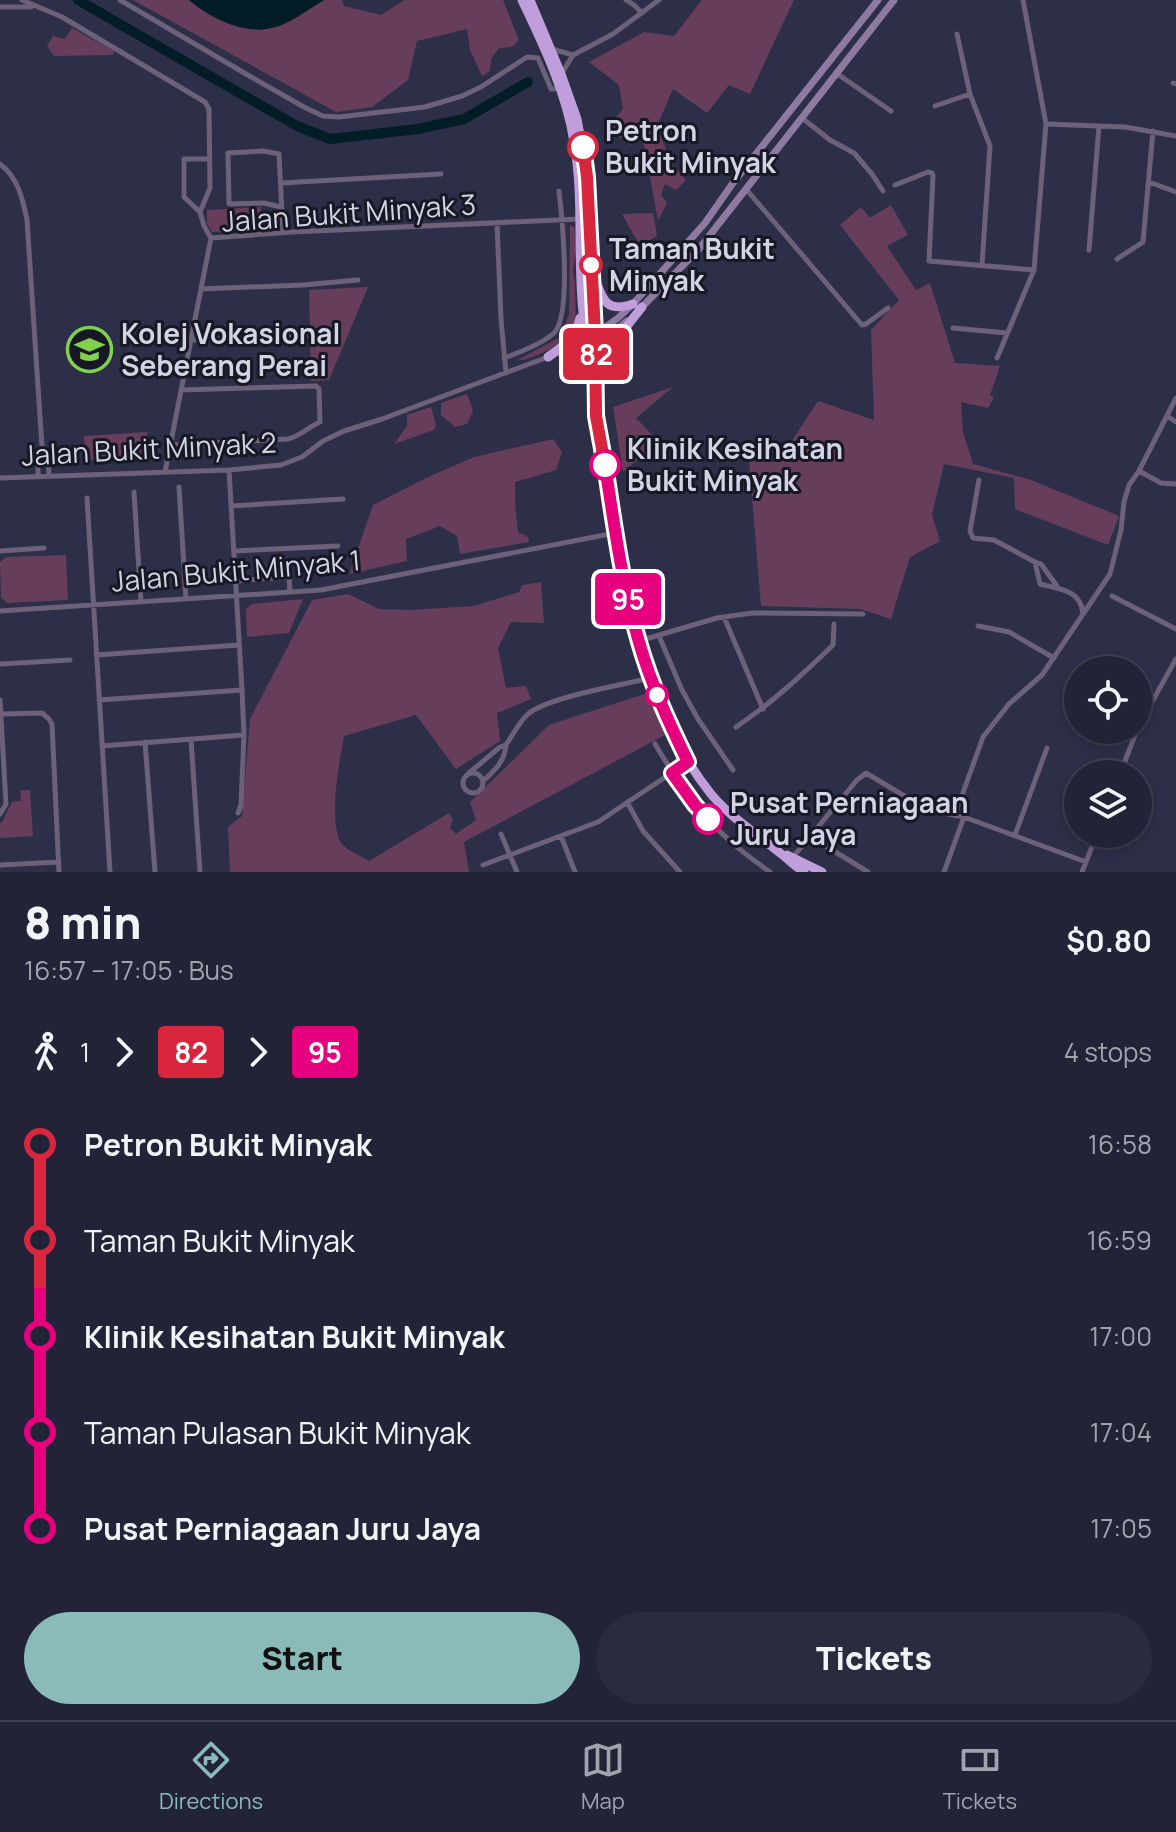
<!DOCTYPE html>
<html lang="en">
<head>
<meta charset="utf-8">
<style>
  :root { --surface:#222336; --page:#2a2b3e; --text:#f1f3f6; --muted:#a2a4ad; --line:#3f4051; --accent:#8bbbb9 }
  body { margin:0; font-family:Manrope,sans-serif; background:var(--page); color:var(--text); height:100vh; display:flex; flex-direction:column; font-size:30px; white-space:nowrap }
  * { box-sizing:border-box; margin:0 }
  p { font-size:26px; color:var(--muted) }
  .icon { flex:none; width:44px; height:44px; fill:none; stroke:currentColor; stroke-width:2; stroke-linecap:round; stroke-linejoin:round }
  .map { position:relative; height:872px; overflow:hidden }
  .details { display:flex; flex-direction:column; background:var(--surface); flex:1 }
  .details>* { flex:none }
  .badge { padding:0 16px; border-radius:6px; font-size:28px; line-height:52px }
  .tools { position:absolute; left:1064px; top:656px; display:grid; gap:16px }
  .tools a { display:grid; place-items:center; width:88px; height:88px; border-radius:50%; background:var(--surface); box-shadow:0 4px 12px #0003,0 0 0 2px var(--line); font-size:40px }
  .map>.badge { position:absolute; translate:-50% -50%; box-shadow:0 0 0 4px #fff }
  .legs { display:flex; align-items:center; gap:12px; height:88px; padding:0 24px; font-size:26px }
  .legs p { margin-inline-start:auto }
  .summary { display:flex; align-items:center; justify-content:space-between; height:136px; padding:0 24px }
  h1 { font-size:44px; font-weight:800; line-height:60px }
  .cta { display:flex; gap:16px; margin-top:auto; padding:16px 24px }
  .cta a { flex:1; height:92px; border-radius:48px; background:var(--accent); color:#111; font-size:32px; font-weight:800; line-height:92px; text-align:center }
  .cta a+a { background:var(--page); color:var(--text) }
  ul { padding:0 24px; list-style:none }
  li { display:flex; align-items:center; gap:28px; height:96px; font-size:30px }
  li i { display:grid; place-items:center; width:12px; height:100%; margin:0 10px; background:currentColor }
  li i::after { content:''; width:20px; height:20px; margin:-10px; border:6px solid; border-radius:50%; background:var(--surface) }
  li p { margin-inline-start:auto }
  li:first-child i { background:linear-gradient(#0000 50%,currentColor 0) }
  li:last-child i { background:linear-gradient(currentColor 50%,#0000 0) }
  .dock { display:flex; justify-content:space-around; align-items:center; height:112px; border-top:2px solid var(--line); background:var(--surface); font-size:22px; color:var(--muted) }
  .dock a { display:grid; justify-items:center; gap:4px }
  .dock .active { color:var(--accent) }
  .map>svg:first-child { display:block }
  .green { fill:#663e5b }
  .water { fill:#021d26 }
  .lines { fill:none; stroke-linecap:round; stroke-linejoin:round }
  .river { stroke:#021d26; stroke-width:10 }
  .street { stroke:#6d6079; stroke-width:5 }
  .secondary { stroke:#8e79a1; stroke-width:7 }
  .highway { stroke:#bf9edb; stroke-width:9 }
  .line-1-casing { stroke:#fff; stroke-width:18 }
  .line-2-casing { stroke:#fff; stroke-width:18 }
  .line-1 { stroke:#d7263d; stroke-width:12 }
  .line-2 { stroke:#e6007e; stroke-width:12 }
  .stop-1-dot { fill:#fff; stroke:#d7263d; stroke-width:4 }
  .stop-2-dot { fill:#fff; stroke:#e6007e; stroke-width:4 }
  .labels { text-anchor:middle; stroke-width:6; stroke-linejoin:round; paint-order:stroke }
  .stop-label { font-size:28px; font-weight:bold; fill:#d2d4e5; stroke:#171824; text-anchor:start }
  .street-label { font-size:28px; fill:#d2d4e5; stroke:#171824 }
  .poi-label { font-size:28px; font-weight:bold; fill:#d2d4e5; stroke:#171824; text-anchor:start }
</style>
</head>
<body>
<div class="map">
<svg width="1176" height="872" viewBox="0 0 1176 872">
  <rect width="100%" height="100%" fill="#2d2f48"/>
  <path class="green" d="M133,0h56l9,7 61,23 19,-4 46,-26h18l2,6 37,9 23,-15h99l16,40 -7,7 -13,1 -8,11 -1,12 -8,5 -12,-26 -3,-21 -50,12 -9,39 -36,27 -36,5z
    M702,0h92l-44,94 -21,-9 -22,28 -34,-24 -16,37 14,37 15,17 -10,10 -11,-6 -4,11 6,8 -9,18 -14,-76 -4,-5 -10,5 -23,-17 16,-19 -4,-24 -30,-23 55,-30 30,4z
    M72,28l42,23 -1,4 -59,1 -7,-10 6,-10 12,3z
    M891,205l17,30 -21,11 29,44 14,-7 25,80 45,3 -10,29 4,3 -6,10 -27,-6 2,30 10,32 58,16 88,36 -11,29 -93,-36 -1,-31 -70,-14 -12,51 8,26 -30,16 -19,62 -31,-10 -99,-3 -12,-145 29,1 40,-61 56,19 -3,-90 28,-30 -59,-75 21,-18 9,11z
    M261,207v22l-49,3 -5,-8v-14z
    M653,213l4,23 -17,10 -18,-32z
    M570,225l5,3 1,21 -3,22 2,13 1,43c-19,19 -32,29 -60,34l46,-25 7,-22z
    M368,287l-39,93 -18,1 -2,-91z
    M673,387l-37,31 30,31 -17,1 -26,22 -10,-65z
    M467,394l6,17 -6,13 -12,3 -14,-12v-12z
    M431,407l5,18 -2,5 -40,14 13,-18v-11z
    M147,432l1,25 -63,4 -1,-25z
    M553,439l9,13 -6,18 -41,12v21l3,29 10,5 1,5 -69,12 -3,-18 -17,-10 -34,13 1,22 -58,13 24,-69 53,-27 48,-21z
    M66,555l2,45 -61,3 -6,-6 -1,-35 6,-5z
    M541,582l3,41 -33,-1 -13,26 8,40 20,-2 5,13 -34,14 3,28 -44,28 -40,-54 -72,21c-4,24 -17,87 -2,108 6,7 19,12 27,17l80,-48 4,7 -3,8 6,6 20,-14 -6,-18 79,-77 95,-31 5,3 16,38 -201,107 5,30h-239l-2,-45 14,-11 8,-97 62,-119 36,-6 31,15 32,1 63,-4 45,-14 3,-7z
    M303,599l-14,34 -42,4 -1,-28 6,-5z
    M20,790h10l3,46 -33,2v-15l2,-1 10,-20 9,-1z"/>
  <path class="water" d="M189,0h135c-15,9 -29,20 -45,26 -32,11 -66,-6 -90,-26z"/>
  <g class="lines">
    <path class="river" d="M78,0l219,126 33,13 88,-10 46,-10 64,-37"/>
    <path class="street" d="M22,0l40,17 143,85 4,7 1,79 -10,24 4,14 7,12
      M120,0l126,74 58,33 19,9 16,1 86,-10 37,-11 19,-9 46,-30 11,1 13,31h5l3,-1
      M626,0l8,5 8,8
      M0,7h31
      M957,34l13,60 20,52 -8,119
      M552,49l21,6
      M562,73l11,-18 40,-21 46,-34
      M836,73l55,38
      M1173,83l3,1
      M935,106l35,-12
      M802,118l28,22 24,13 18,21 11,17
      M1046,124l79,3 51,9
      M0,164c18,13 23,36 27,56l15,227 6,7 1,22
      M1149,182l27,10
      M281,183l160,-9
      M895,185l33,-13 4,1 1,3 -4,85 105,9
      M746,189l116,136 4,-1 22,-16
      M281,207l-17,-4 -35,1 -1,-51 35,-2 16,3 4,79
      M200,212l-16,-15v-38h25
      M497,223l4,96 5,54
      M1089,250l10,-124
      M1117,259l26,-17 10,-111
      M201,289l102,-4 55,-5
      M953,328l54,5
      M191,340l115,-4
      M558,354l27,-12
      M504,358c14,-5 39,-15 50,-25 18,-18 8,-116 5,-142
      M997,358l37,-88 12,-146 -23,-124
      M1167,416l9,6
      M171,445l117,-6c13,-3 20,-12 32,-17l-1,-33 -3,-3 -135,4
      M229,470l13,220 2,45 -3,70 -3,8
      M1139,471l22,12 15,1
      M165,472l46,-234 81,-6 287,-13
      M38,476v-21l4,-8
      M0,478l229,-8 52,-5 21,-8 21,-16 21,-10 38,-12 166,-62
      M979,480l-9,51 3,7 21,2 41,22 5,22c18,5 41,5 43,30
      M179,487l7,112
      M134,492l7,110
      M87,498l23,374
      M231,506l112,-7
      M0,551l44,-3
      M234,551l104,-5
      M1035,562l6,2 16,22
      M235,581l54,-4 1,15
      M1112,596l64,33
      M0,611l321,-21 294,-57
      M724,617l39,92
      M978,626l31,6 45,26
      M659,636l23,54 16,29 35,51
      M639,641l78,-23 35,-5 111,1
      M96,655l143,-10
      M0,664l70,-4
      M0,700l6,104 -6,10
      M99,700l143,-10
      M0,714l42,-1 7,6 3,5 7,148
      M736,727c36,-24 66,-52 97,-82l1,-21
      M1138,727l38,-68
      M191,739l9,133
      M145,742l10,130
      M655,744c21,35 43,69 74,96 13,12 27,22 41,32
      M102,746l142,-11
      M463 783a10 10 0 1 1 20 0a10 10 0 1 1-20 0Z
      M469,773l31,-26 6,-2c7,-10 13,-23 22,-31 20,-17 94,-29 122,-36
      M1120,774l17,-44
      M483,781c12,-11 22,-20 23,-36
      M627,802l16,29 37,41
      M955,815l28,-78 26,-33 33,-29 68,-101 11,-44 3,-28 5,-17 10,-14 37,-73
      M501,834l16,38
      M1015,835l32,-87
      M561,836l14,36
      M811,837l57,35
      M793,857l64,-77 9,-7 62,37 36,7 122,45
      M0,865l59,-3
      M483,865l115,-43 90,-60
      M944,872l20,-55
      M1082,872l15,-38"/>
    <path class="secondary" d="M639,310l60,-61 195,-249
      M593,336l25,-18 15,-14 72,-81 28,-40 145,-183
      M592,346l19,-11 16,-14"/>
    <path class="highway" d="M522,0c21,44 45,94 52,142 10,56 3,113 9,170 5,52 14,104 22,156 17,108 35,238 106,326 19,23 46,40 69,59 8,6 15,13 24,19
      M530,0l31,74 16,45 9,48 9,166 2,59
      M595,279c8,22 12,34 38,25
      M548,357c15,-11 28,-19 32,-39
      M601,381l11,-36 30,-38
      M787,855l35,17"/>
  </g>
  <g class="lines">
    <defs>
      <path id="line-1" d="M583,147l4,30 8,156 1,83 9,49"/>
      <path id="line-2" d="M605,465c9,59 17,119 34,177 12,42 30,81 49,120l-16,11 23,32 13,14"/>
    </defs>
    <use href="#line-1" class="line-1-casing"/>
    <use href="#line-2" class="line-2-casing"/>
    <use href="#line-1" class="line-1"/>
    <use href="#line-2" class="line-2"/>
  </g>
  <defs>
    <symbol id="university-ring" viewBox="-11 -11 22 22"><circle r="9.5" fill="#171824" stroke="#82d050" stroke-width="1.5"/><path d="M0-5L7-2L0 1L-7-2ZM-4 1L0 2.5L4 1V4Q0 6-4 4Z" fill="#82d050"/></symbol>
  </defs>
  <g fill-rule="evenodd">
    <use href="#university-ring" x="64" y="324" width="51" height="51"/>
  </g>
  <g class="stop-1-dot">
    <circle cx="583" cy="147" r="14"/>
    <circle cx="591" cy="265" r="10"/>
  </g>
  <g class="stop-2-dot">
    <circle cx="605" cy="465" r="14"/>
    <circle cx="657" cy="695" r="10"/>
    <circle cx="708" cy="819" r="14"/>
  </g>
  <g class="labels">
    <g class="stop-label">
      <text x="605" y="141">Petron<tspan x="605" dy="32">Bukit Minyak</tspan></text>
      <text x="609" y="259">Taman Bukit<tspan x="609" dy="32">Minyak</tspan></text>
      <text x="627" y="459">Klinik Kesihatan<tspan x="627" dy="32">Bukit Minyak</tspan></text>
      <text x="730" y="813">Pusat Perniagaan<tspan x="730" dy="32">Juru Jaya</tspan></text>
    </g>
    <g class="street-label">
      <text transform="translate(349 213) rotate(-4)" y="10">Jalan Bukit Minyak 3</text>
      <text transform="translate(149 449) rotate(-3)" y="10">Jalan Bukit Minyak 2</text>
      <text transform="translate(236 571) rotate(-5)" y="10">Jalan Bukit Minyak 1</text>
    </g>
    <g class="poi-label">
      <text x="121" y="344">Kolej Vokasional<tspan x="121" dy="32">Seberang Perai</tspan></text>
    </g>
  </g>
</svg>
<div class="tools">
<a><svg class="icon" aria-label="locate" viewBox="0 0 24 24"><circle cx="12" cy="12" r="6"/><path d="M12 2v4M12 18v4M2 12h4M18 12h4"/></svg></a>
<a><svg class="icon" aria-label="layers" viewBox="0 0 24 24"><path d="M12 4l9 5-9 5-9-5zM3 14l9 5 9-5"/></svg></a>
</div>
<b class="badge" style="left:596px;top:354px;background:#d7263d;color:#fff">82</b>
<b class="badge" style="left:628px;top:599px;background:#e6007e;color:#fff">95</b>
</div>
<section class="details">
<div class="summary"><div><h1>8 min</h1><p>16:57 – 17:05 · Bus</p></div><b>$0.80</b></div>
<div class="legs"><svg class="icon" aria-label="walk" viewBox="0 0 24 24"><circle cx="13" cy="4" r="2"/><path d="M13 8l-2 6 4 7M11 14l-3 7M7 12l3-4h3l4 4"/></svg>1<svg class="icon" aria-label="forward" viewBox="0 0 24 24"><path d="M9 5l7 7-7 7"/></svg><b class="badge" style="background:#d7263d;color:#fff">82</b><svg class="icon" aria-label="forward" viewBox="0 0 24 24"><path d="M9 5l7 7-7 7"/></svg><b class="badge" style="background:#e6007e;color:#fff">95</b><p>4 stops</p></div>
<ul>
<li><i style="color:#d7263d"></i><b>Petron Bukit Minyak</b><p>16:58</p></li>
<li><i style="color:#d7263d"></i><span>Taman Bukit Minyak</span><p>16:59</p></li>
<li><i style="color:#e6007e"></i><b>Klinik Kesihatan Bukit Minyak</b><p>17:00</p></li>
<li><i style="color:#e6007e"></i><span>Taman Pulasan Bukit Minyak</span><p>17:04</p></li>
<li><i style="color:#e6007e"></i><b>Pusat Perniagaan Juru Jaya</b><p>17:05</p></li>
</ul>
<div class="cta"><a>Start</a><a>Tickets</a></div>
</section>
<nav class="dock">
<a class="active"><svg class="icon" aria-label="directions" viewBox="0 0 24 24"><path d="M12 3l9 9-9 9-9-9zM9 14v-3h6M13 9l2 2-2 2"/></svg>Directions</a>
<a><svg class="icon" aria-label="map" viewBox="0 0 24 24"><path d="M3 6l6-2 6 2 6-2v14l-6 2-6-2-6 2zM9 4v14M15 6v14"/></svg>Map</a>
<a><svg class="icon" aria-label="tickets" viewBox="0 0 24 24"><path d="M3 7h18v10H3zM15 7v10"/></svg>Tickets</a>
</nav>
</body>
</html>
